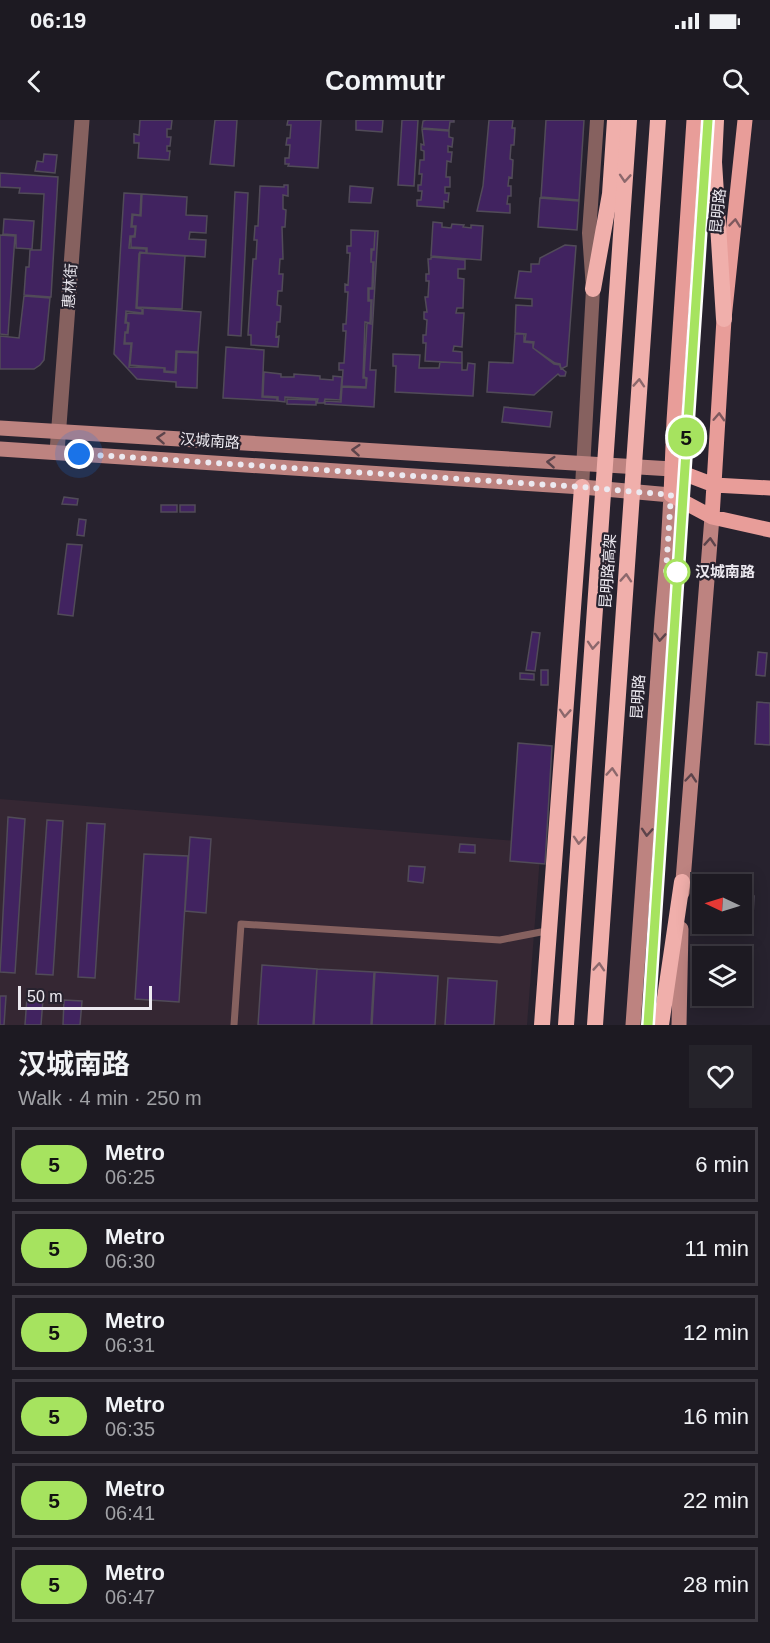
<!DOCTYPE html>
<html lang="en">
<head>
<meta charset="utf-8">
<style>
  :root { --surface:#1d1a22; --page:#25232a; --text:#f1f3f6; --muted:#a0a1a5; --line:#3b3840 }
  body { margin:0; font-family:Helvetica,"Noto Sans SC",sans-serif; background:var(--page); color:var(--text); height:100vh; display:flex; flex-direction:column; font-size:22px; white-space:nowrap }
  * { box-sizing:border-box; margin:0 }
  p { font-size:20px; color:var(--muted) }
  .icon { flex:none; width:33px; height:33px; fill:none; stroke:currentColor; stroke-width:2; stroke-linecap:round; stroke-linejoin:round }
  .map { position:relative; height:905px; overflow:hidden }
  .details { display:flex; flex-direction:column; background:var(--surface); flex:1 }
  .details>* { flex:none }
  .badge { padding:0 12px; border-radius:20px; font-size:21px; line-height:39px }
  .needle { width:39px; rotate:274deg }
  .fabs { position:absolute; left:692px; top:754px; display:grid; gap:12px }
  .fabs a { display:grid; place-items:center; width:60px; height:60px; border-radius:0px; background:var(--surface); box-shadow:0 3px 15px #0003,0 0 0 2px var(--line); font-size:30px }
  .scale { position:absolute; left:18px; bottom:15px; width:134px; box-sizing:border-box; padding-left:6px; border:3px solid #ece9f0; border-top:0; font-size:16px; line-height:21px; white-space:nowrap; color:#ece9f0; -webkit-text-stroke:4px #27222e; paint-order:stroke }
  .you { position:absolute; width:30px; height:30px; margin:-15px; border:4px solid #fff; border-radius:50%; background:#1a73e8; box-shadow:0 0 0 9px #1a73e833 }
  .map>.badge { position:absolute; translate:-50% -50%; box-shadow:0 0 0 3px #fff }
  .round { display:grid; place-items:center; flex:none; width:63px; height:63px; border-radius:0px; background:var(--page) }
  .overview { display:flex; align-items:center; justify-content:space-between; height:102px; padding:0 18px }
  h1 { font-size:28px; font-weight:700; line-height:45px }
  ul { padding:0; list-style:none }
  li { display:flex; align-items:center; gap:18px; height:75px; margin:0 12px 9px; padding:0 6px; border:3px solid var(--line); border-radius:0px }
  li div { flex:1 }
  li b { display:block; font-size:22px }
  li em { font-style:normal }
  li .badge { min-width:66px; font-weight:700; text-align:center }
  .status { display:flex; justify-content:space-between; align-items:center; height:42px; padding:0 30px; background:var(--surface); direction:ltr }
  .status svg { height:16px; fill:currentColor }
  header { display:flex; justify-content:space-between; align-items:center; height:78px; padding:0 18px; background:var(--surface); font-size:27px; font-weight:700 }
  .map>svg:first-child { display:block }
  .commercial { fill:#352733 }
  .building { fill:#412360; stroke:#514b58; stroke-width:1.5 }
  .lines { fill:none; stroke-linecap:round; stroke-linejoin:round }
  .service { stroke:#86615f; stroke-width:7 }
  .minor { stroke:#86615f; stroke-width:14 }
  .tertiary { stroke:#86615f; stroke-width:15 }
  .secondary { stroke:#bd8380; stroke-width:15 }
  .primary { stroke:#e89d99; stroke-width:15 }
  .trunk { stroke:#f0afab; stroke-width:16 }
  .trunk-bridge { stroke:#f0afab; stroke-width:16 }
  .oneway { stroke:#8c686c }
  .oneway2 { stroke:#7e595e }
  .oneway3 { stroke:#5c444b }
  .line-casing { stroke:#fff; stroke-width:14 }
  .line { stroke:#a6e35f; stroke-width:9 }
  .walk { stroke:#ece9f0; stroke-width:6; stroke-dasharray:0 10.8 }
  .stop-dot { fill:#fff; stroke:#a6e35f; stroke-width:3 }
  .labels { text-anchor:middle; stroke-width:4.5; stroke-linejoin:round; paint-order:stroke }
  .street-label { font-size:15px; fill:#ece9f0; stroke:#27222e }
  .stop-label { font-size:15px; font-weight:bold; fill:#ece9f0; stroke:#27222e; text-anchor:start }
</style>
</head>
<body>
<div class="status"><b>06:19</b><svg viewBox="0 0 49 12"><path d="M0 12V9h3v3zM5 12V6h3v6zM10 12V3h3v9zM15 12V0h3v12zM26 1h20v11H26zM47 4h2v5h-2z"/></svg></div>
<header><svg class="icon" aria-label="back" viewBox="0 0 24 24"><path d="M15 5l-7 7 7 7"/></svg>Commutr<svg class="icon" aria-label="search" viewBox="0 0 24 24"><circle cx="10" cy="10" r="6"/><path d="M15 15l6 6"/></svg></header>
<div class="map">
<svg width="770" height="905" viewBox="0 0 770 905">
  <rect width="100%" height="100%" fill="#27222e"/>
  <path class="commercial" d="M0,679l541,44 -14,182h-527z"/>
  <path class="building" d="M140,0h32l-1,9h-4v8h4l-1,9h-3v5h3l-1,9 -31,-2 1,-15h-5v-9l5,1z
    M215,0h22l-3,46 -24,-2z
    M288,0h33l-3,48 -30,-2 1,-2h-4v-6h4l1,-13h-4l1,-7h3l1,-13h-4z
    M356,0h27l-1,12 -26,-2z
    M402,0h16l-4,66 -16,-1z
    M426,0h28v2h-4l-1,8 -27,-2 1,-7z
    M489,0h24l-1,8h3l-1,17h-3l-1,14 3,1 -1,18 -3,-1 -1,9h3v10h-3l-1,8h3v9l-33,-2 6,-25z
    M546,0h38l-5,80 -38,-3z
    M422,9l27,2v6l4,1 -1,9 -4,-1v6h4l-1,10 -4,-1 -1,16h4v10h-5v6h4l-1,9 -4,-1v7l-27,-2v-6h4l1,-9h-4v-6h3l1,-11h-3l1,-14h4v-9l-3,-1v-6l3,1z
    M44,34l13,1 -2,18 -20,-2 2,-10 6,1z
    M0,53l58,4 -7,120 -27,-2 2,-28h3l1,-17h11l3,-56 -25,-1 1,-5 -20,-1z
    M284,65h4v11l-5,-1v14l3,1 -1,17h-3l1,32h-3l-1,15h4l-1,17h-4l-1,14 4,1 -1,16h-3l-1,15 3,-1 -1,11 -27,-2v-10h-3l5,-76h3l1,-19h-3l1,-14h3l2,-40 24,1z
    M350,66l23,2 -2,15 -22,-1z
    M235,72l13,1 -7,143 -13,-1z
    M124,73l17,1 -1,21 -8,-1 -1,13h4v5l-1,4h-4l-1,12 17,1v4l-6,-1 -1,2 -3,54 6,1v4l-16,-2 -1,12h3l-1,9h-2l-1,12h7l-2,23 35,1v4l12,1 1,-21 21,1 -1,35 -21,-1v-5l-39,-3 -23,-25z
    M142,74l45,3 -1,18 21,1 -1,17 -16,-1 -1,7 17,1 -1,17 -58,-4v-5l-16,-1v-10h4l1,-11h-4l1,-11 8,1z
    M540,78l39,3 -2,29 -39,-3z
    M4,99l30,2 -2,28 -16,-1v-13l-13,-1z
    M433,102l9,1v4l9,1 1,-4 12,1 -1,2 8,1v-3l12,1 -2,34 -50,-4z
    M351,110l24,1 -1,18h-3v13h2l-1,26h-4v13h3l-1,22 -5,-1 -2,56h3v9l-24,-1 1,-16h-4v-7h5l2,-32h-3v-7h3l2,-32h-3v-8l3,1 2,-32h-3v-7h4z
    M375,111h3l-8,139h6l-2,37 -49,-3v-3l16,1 1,-15 24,1 1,-10 -3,-1 3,-54 4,1 1,-24h-3v-11h4l1,-27h-3l1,-12h2z
    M0,115l15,1 -7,99 -8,-1z
    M565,125l11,1 -9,120 -6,3 -1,-5 -5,-1 -22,-15 1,-6 -9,-1 1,-7 -11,-1 1,-28 16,1v-7l-17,-1 4,-27 12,1v-8h8l1,-6z
    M140,133l45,3 -3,53 -45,-2z
    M431,137l34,3v9h-7v9l6,1 -1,29h-6l-1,5h8l-2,34 -8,-1 -1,5 9,1v11l-37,-2 1,-18h-3v-8h3l1,-15 -3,-1v-7h3l-2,-15h3l1,-16h-3v-7h3l-1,-15h3z
    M24,176l26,2 -6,62 -4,5 -6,4h-34v-33l19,2z
    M143,188l58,4 -3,40 -22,-1 -1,21 -10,-1v-3l-35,-3 2,-22h-7v-10h3l1,-10 -3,-1 1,-9 16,1z
    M515,214h9v8l9,1v5l21,16 6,1v2l6,5 -1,4h-5l-2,-2 -24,21 -47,-3 2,-30 24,1z
    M226,227l38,3 -2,47 15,1v3l-54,-3z
    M393,234l27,1 -1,13h20l1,-6 22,1v7h5l1,-7 7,1 -2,32 -78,-4 1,-26h-3z
    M264,252l17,2v3h13v-3l26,2v3l13,1v-4l9,1 -2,23 -15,-1 -1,4h-7l1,-4 -33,-2v5l-7,-1v-4l-15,-1z
    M287,279l29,1v5l-29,-1z
    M504,287l48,5 -2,15 -48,-5z
    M64,377l14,2 -1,6 -15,-1z
    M161,385h16v7h-16z
    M180,385h15v7h-15z
    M79,399l7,1 -2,16 -7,-1z
    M67,424l15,1 -9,71 -15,-2z
    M532,512l8,1 -5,38 -9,-1z
    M758,532l9,1 -2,23 -9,-1z
    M541,550h7v15h-7z
    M520,553l14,1v6l-14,-1z
    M757,582l13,1v42l-15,-1z
    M518,623l34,3 -7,118 -35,-3z
    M8,697l17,2 -10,154 -15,-1z
    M47,700l16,1 -10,154 -17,-1z
    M87,703l18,1 -10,154 -17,-1z
    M190,717l21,2 -5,74 -21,-2z
    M460,724l15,1v8l-16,-1z
    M144,734l44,2 -9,146 -44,-3z
    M409,746l16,1 -2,16 -15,-2z
    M745,776h9l-1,20 -9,-1z
    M262,845l55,4 -4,56h-55z
    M317,849l57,3 -3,53h-57z
    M375,852l63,4 -3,49h-63z
    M448,858l49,3 -3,44h-49z
    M0,876h6l-2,29h-4z
    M27,877l16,2 -2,26h-16z
    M64,880l18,1 -2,24h-17z"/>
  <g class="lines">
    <path class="service" d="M234,905l7,-101 259,16 41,-8"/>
    <path class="minor" d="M582,367l11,-198 -4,-56 8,-113"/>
    <path class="tertiary" d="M57,332l25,-332"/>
    <path class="secondary" d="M0,308l672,41
      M0,329l582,38 89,8 -3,54 -6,70 -29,406
      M682,773l30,-376
      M679,905l2,-96"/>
    <path class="primary" d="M694,0l-20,301 -3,74 41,22 58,13
      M672,349l42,16 56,3
      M712,397l12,-198 21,-199"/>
    <path class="trunk" d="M716,0l-2,42 10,157
      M593,169l17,-95 5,-74
      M542,905l40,-538
      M661,905l21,-143"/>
    <path class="trunk-bridge" d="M566,905l63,-905
      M595,905l63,-905"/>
  </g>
  <defs><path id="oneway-chevron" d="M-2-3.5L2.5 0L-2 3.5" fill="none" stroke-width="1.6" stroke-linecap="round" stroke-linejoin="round" transform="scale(1.5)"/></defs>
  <g class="oneway">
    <use href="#oneway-chevron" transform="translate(625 58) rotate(94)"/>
    <use href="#oneway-chevron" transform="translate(639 263) rotate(-86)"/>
    <use href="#oneway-chevron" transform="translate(626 458) rotate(-86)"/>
    <use href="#oneway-chevron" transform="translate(593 525) rotate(94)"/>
    <use href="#oneway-chevron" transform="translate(565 593) rotate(94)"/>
    <use href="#oneway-chevron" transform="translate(612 652) rotate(-86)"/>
    <use href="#oneway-chevron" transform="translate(579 720) rotate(94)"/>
    <use href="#oneway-chevron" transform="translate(599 847) rotate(-86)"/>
  </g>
  <g class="oneway2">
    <use href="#oneway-chevron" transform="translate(735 103) rotate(-84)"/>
    <use href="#oneway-chevron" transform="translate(719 297) rotate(-87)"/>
  </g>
  <g class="oneway3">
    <use href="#oneway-chevron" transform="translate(161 318) rotate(-176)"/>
    <use href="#oneway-chevron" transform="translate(356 330) rotate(-176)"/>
    <use href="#oneway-chevron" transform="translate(551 342) rotate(-176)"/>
    <use href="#oneway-chevron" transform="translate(710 422) rotate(-86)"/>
    <use href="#oneway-chevron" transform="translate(660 517) rotate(94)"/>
    <use href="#oneway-chevron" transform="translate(691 658) rotate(-85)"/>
    <use href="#oneway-chevron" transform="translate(647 712) rotate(94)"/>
  </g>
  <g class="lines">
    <defs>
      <path id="line" d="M648,905l60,-905"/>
    </defs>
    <use href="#line" class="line-casing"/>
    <use href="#line" class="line"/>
    <path class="walk" d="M79,334l503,33 89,8 -5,77h11"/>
  </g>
  <circle class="stop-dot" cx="677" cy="452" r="12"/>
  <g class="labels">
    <g class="street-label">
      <text transform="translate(718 91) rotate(-84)" y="5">昆明路</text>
      <text transform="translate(70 166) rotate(-86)" y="5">惠林街</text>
      <text transform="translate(210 321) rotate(4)" y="5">汉城南路</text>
      <text transform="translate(608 451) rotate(-86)" y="5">昆明路高架</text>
      <text transform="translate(638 577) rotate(-86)" y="5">昆明路</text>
    </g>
    <g class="stop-label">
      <text x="695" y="457">汉城南路</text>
    </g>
  </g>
</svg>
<div class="fabs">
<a><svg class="needle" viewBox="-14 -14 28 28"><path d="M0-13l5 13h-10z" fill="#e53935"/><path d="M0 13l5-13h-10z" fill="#a0a1a5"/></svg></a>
<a><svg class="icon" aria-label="layers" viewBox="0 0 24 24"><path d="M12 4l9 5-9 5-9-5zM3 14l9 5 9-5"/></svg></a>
</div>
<div class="scale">50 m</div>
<div class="you" style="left:79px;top:334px"></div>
<b class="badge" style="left:686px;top:317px;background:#a6e35f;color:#111">5</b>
</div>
<section class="details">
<div class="overview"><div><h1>汉城南路</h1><p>Walk · 4 min · 250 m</p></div><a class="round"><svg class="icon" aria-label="heart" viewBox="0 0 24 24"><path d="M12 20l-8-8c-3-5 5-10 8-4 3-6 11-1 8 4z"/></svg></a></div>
<ul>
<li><span class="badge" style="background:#a6e35f;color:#111">5</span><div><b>Metro</b><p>06:25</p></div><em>6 min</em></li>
<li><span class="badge" style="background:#a6e35f;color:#111">5</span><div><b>Metro</b><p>06:30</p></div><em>11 min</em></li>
<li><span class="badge" style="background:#a6e35f;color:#111">5</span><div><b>Metro</b><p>06:31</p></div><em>12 min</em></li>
<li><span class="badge" style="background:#a6e35f;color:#111">5</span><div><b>Metro</b><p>06:35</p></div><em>16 min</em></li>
<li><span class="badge" style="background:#a6e35f;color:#111">5</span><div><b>Metro</b><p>06:41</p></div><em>22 min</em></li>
<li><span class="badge" style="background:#a6e35f;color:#111">5</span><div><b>Metro</b><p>06:47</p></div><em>28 min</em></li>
</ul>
</section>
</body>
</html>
